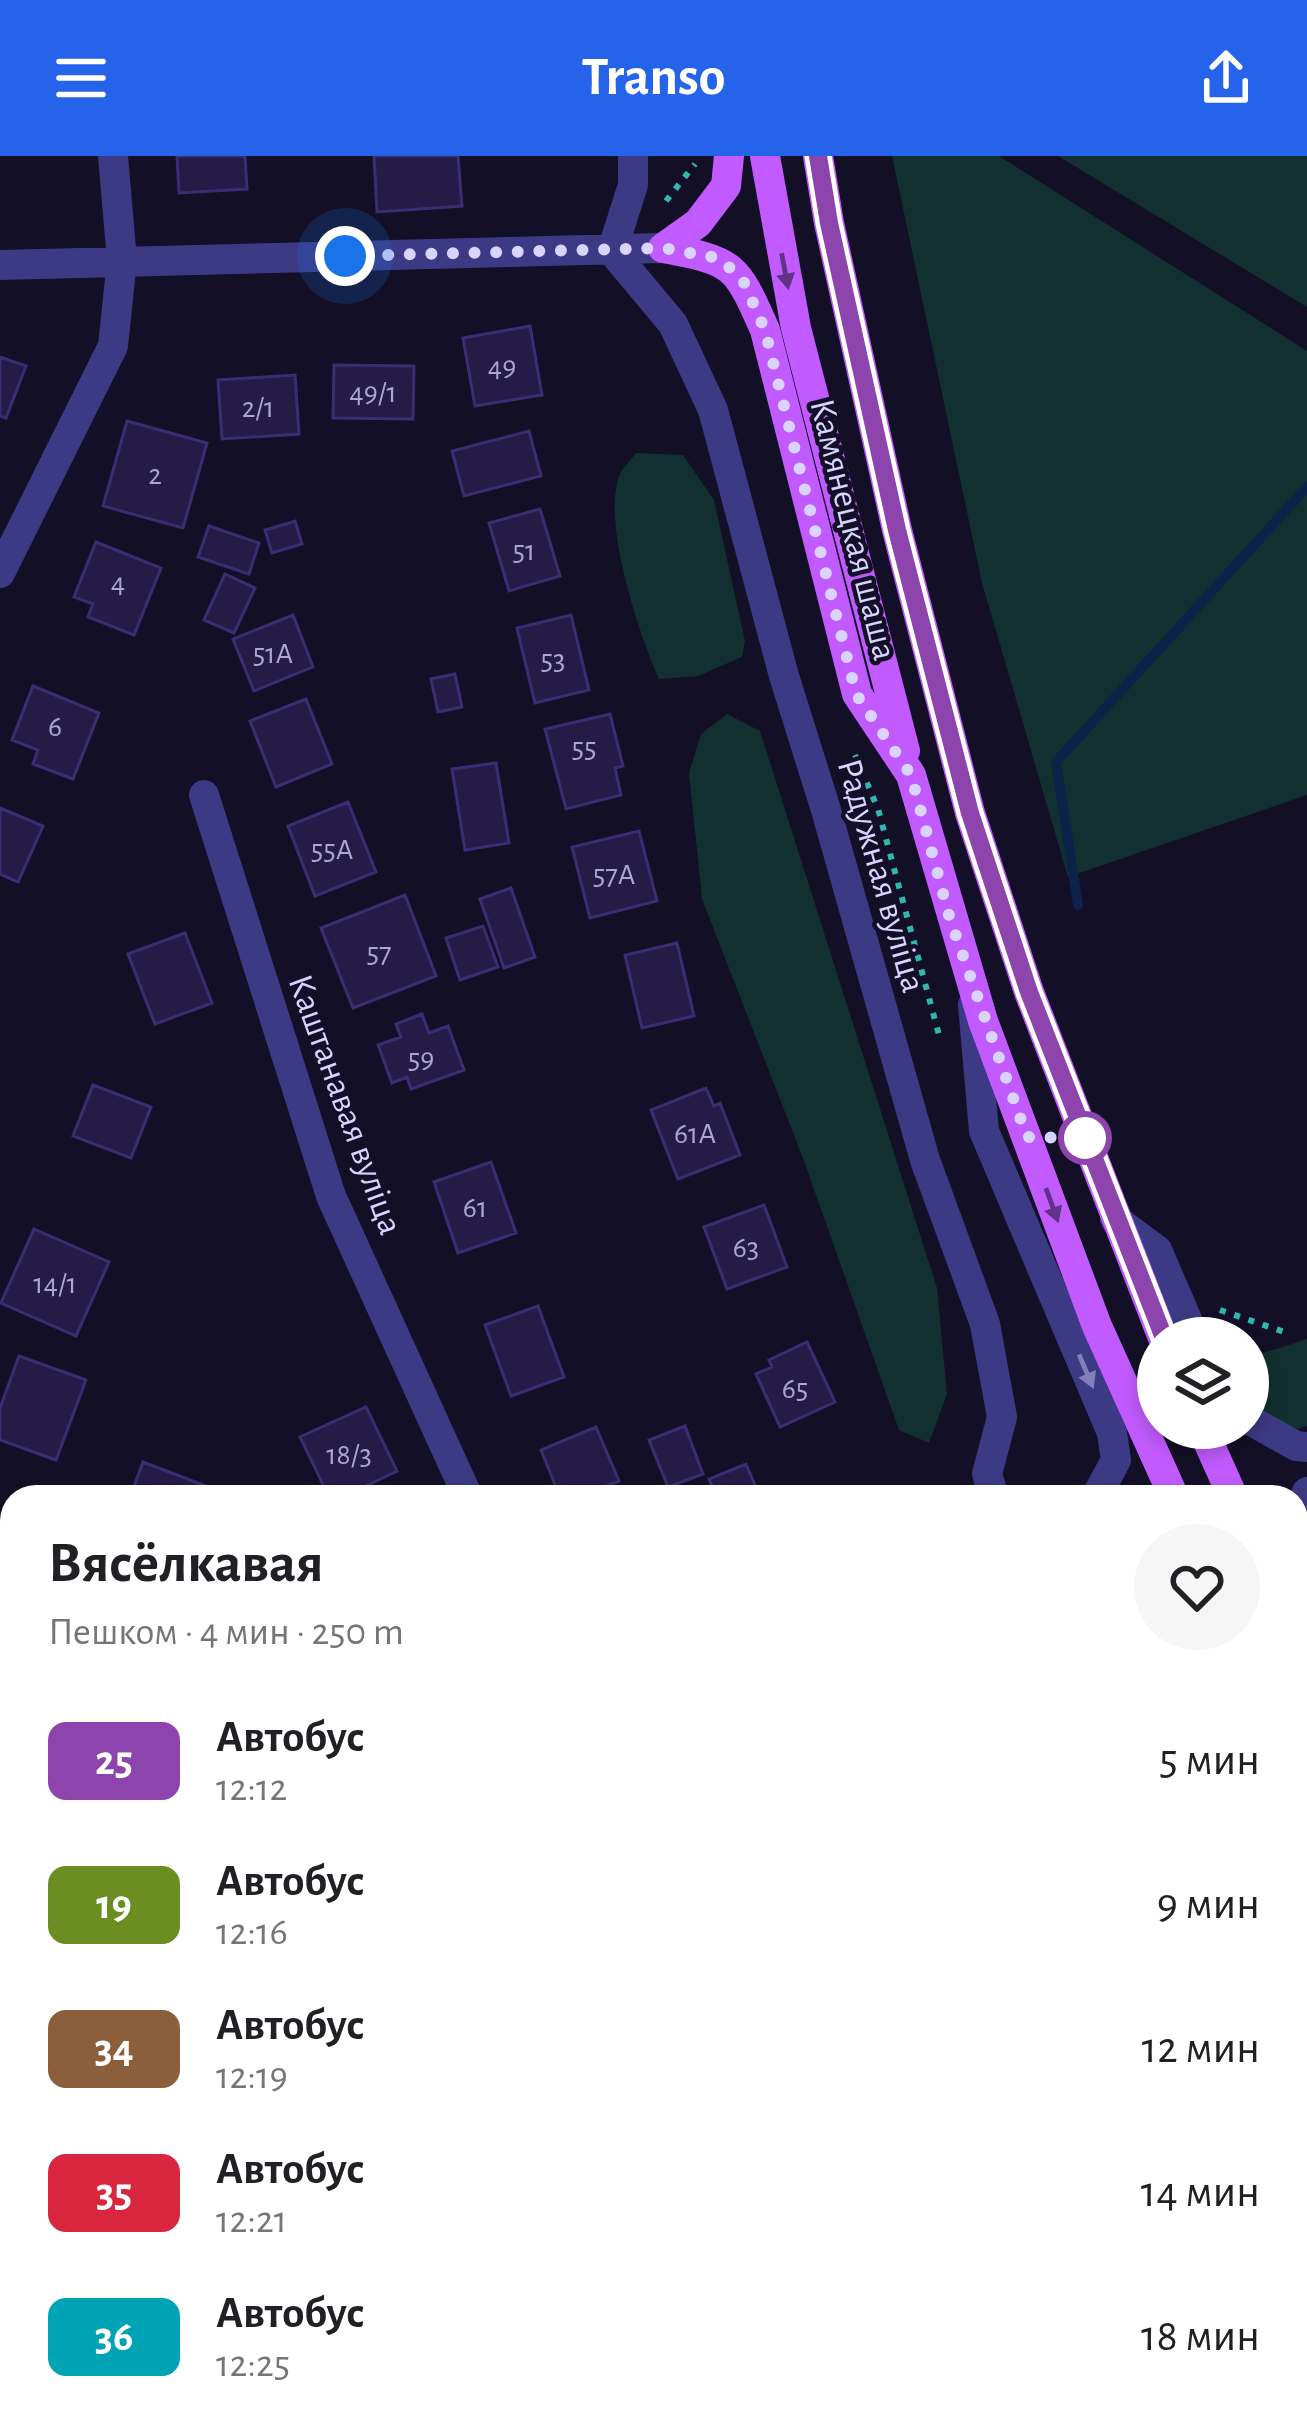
<!DOCTYPE html>
<html lang="ru">
<head>
<meta charset="utf-8">
<style>
  :root { --surface:#fff; --page:#f6f6f6; --text:#202124; --muted:#757577; --accent:#2563eb }
  body { margin:0; font-family:"Alegreya Sans",sans-serif; background:var(--page); color:var(--text); height:100vh; display:flex; flex-direction:column; font-size:45px; white-space:nowrap }
  * { box-sizing:border-box; margin:0 }
  p { font-size:39px; color:var(--muted) }
  .icon { flex:none; width:66px; height:66px; fill:none; stroke:currentColor; stroke-width:2; stroke-linecap:round; stroke-linejoin:round }
  .map { position:relative; flex:1; overflow:hidden }
  .drawer { position:absolute; left:0px; top:1329px; width:1308px; height:951px; display:flex; flex-direction:column; background:var(--surface); border-radius:36px 36px 0 0; box-shadow:0 6px 18px #0003 }
  .drawer>* { flex:none }
  .badge { padding:0 24px; border-radius:18px; font-size:42px; line-height:78px }
  .tools { position:absolute; left:1137px; top:1161px; display:grid; gap:24px }
  .tools a { display:grid; place-items:center; width:132px; height:132px; border-radius:50%; background:var(--surface); box-shadow:0 6px 18px #0003; font-size:60px }
  .you { position:absolute; width:60px; height:60px; margin:-30px; border:9px solid #fff; border-radius:50%; background:#1a73e8; box-shadow:0 0 0 18px #1a73e833 }
  .map>.badge { position:absolute; translate:-50% -50%; box-shadow:0 0 0 6px #fff }
  .round { display:grid; place-items:center; flex:none; width:126px; height:126px; border-radius:63px; background:var(--page) }
  .head { display:flex; align-items:center; justify-content:space-between; height:204px; padding:0 48px }
  h1 { font-size:57px; font-weight:700; line-height:90px }
  ul { padding:0; list-style:none }
  li { display:flex; align-items:center; gap:36px; height:144px; padding:0 48px }
  li div { flex:1 }
  li b { display:block; font-size:45px }
  li em { font-style:normal }
  li .badge { min-width:132px; font-weight:700; text-align:center }
  header { display:flex; justify-content:space-between; align-items:center; height:156px; padding:0 48px; background:var(--accent); color:#fff; font-size:54px; font-weight:700 }
  .map>svg:first-child { display:block }
  .green { fill:#12302f }
  .lines { fill:none; stroke-linecap:round; stroke-linejoin:round }
  .stream { stroke:#0c2248; stroke-width:10 }
  .building { fill:#241b47; stroke:#3b2d73; stroke-width:3 }
  .path { stroke:#2fb8b0; stroke-width:6; stroke-dasharray:6 9; stroke-linecap:butt }
  .minor { stroke:#3d3a85; stroke-width:30 }
  .major { stroke:#c25bff; stroke-width:30 }
  .oneway { fill:#623188 }
  .oneway2 { fill:#837fbc }
  .line-casing { stroke:#fff; stroke-width:27 }
  .line { stroke:#8e44ad; stroke-width:18 }
  .walk { stroke:#d9d4ff; stroke-width:12; stroke-dasharray:0 21.6 }
  .stop-dot { fill:#fff; stroke:#8e44ad; stroke-width:6 }
  .labels { text-anchor:middle; stroke-width:9; stroke-linejoin:round; paint-order:stroke }
  .number-label { font-size:30px; fill:#aca6d1 }
  .street-label { font-size:36px; fill:#d9d4ff; stroke:#130f26 }
</style>
</head>
<body>
<header><svg class="icon" aria-label="menu" viewBox="0 0 24 24"><path d="M4 6h16M4 12h16M4 18h16"/></svg>Transo<svg class="icon" aria-label="share" viewBox="0 0 24 24"><path d="M12 15V3M7 8l5-5 5 5M5 13v7h14v-7"/></svg></header>
<div class="map">
<svg width="1307" height="2279" viewBox="0 0 1307 2279">
  <rect width="100%" height="100%" fill="#130f26"/>
  <path class="green" d="M892,0h107l308,195v444l-239,82 -86,-294z
    M1058,0h249v151z
    M636,297l47,2 31,45 31,141 -3,16 -44,19 -39,3c-20,-45 -57,-155 -40,-203 3,-8 12,-16 17,-23z
    M727,558l33,17 177,557 10,106 -18,49 -30,-13 -95,-269 -102,-262 -13,-126 12,-39z
    M1307,1183v87c-22,9 -41,-4 -59,-16v-52z
    M0,1747h12v521h818l5,11h-835z"/>
  <g class="lines">
    <path class="stream" d="M1078,749l-22,-143 251,-275"/>
  </g>
  <path class="building" d="M177,0h68l2,33 -68,4z
    M374,0h84l4,50 -85,6z
    M530,170l12,69 -67,11 -12,-68z
    M0,201l26,9 -20,52 -6,-2z
    M334,209l80,1 -1,53 -80,-1z
    M295,219l4,59 -77,5 -4,-59z
    M127,265l80,22 -24,85 -80,-22z
    M529,275l12,45 -77,20 -12,-45z
    M540,353l20,67 -51,15 -20,-68z
    M295,365l7,23 -30,9 -7,-23z
    M209,370l50,17 -10,31 -51,-17z
    M96,386l65,26 -27,67 -46,-18 5,-13 -19,-7z
    M225,418l30,14 -21,45 -30,-13z
    M293,459l20,52 -59,24 -21,-52z
    M571,459l18,75 -54,13 -18,-75z
    M455,518l7,33 -24,5 -7,-33z
    M33,530l66,27 -26,66 -40,-15 5,-14 -26,-10z
    M306,543l26,65 -56,23 -26,-66z
    M610,558l13,52 -8,2 6,27 -55,14 -21,-80z
    M496,607l13,80 -44,7 -13,-81z
    M348,646l28,70 -61,24 -27,-70z
    M0,652l43,18 -25,56 -18,-8z
    M639,675l18,70 -67,17 -18,-71z
    M511,732l24,69 -31,11 -24,-69z
    M405,739l31,81 -83,32 -32,-80z
    M483,770l15,41 -38,13 -14,-42z
    M185,777l27,70 -57,21 -27,-70z
    M677,787l17,73 -52,12 -17,-73z
    M422,858l7,19 19,-7 16,44 -53,19 -4,-12 -15,6 -14,-38 23,-8 -5,-13z
    M93,929l58,22 -20,51 -58,-22z
    M706,932l8,18 6,-3 20,52 -62,24 -27,-69z
    M491,1006l25,71 -58,20 -24,-71z
    M764,1049l23,62 -60,22 -23,-62z
    M34,1073l75,33 -33,74 -75,-33z
    M538,1150l26,71 -53,19 -26,-71z
    M807,1186l28,60 -55,25 -24,-53 16,-7 -3,-7z
    M19,1200l67,24 -30,80 -56,-20v-32z
    M366,1251l31,64 -54,26h-14l-29,-60z
    M685,1270l18,48 -35,13 -19,-47z
    M596,1271l23,54 -38,16h-21l-19,-47z
    M143,1306l76,29 -3,6h-86z
    M746,1308l12,28 -13,5h-28l-8,-18z
    M0,1557l12,2v67l-12,-2z
    M1298,2237l9,20v22h-84l-2,-5 11,-6h64z"/>
  <g class="lines">
    <path class="path" d="M666,45l29,-37
      M855,599l23,54 61,226
      M1220,1154l70,24
      M1296,1694l11,-2
      M1296,1714l11,20
      M1296,1746l11,8"/>
    <path class="minor" d="M633,0v29l-21,66 61,73 40,86 71,266 42,134 99,350 60,164 17,93 -15,57 7,23
      M0,109l663,-17
      M0,417l113,-227 9,-86 -9,-104
      M204,639l127,401 137,301
      M973,849l11,126 128,302 4,27 -20,37
      M1115,1063l42,31 38,88
      M1248,1263l48,27 11,1
      M1296,1366l11,-30
      M1296,1372l2,31 9,20
      M1296,1639l11,10
      M0,1709l12,2
      M1296,1816l11,14
      M864,2268l4,11"/>
    <path class="major" d="M765,0l31,172 109,423
      M818,0l11,67 68,307 73,283 59,179 134,346
      M663,92c71,13 73,16 102,82l92,364 54,81 72,246 114,305 77,171
      M663,92l35,-25 28,-37 3,-30
      M1202,1272l31,69
      M1296,1487l11,25
      M1296,1587l11,22"/>
  </g>
  <defs><path id="oneway-solid" d="M-6-.8H1V-3.2L6.5 0L1 3.2V.8H-6Z" transform="scale(3)"/></defs>
  <g class="oneway">
    <use href="#oneway-solid" transform="translate(785 115) rotate(79)"/>
    <use href="#oneway-solid" transform="translate(1052 1049) rotate(70)"/>
  </g>
  <use class="oneway2" href="#oneway-solid" transform="translate(1086 1215) rotate(67)"/>
  <g class="lines">
    <defs>
      <path id="line" d="M818,0l11,67 68,307 73,283 59,179 135,346"/>
    </defs>
    <use href="#line" class="line-casing"/>
    <use href="#line" class="line"/>
    <path class="walk" d="M345,100l318,-8 55,10 24,20 23,52 91,364 55,81 39,144 77,218 58,1"/>
  </g>
  <circle class="stop-dot" cx="1085" cy="982" r="24"/>
  <g class="labels">
    <g class="number-label">
      <text x="502" y="220">49</text>
      <text x="373" y="246">49/1</text>
      <text x="258" y="261">2/1</text>
      <text x="155" y="328">2</text>
      <text x="524" y="404">51</text>
      <text x="118" y="436">4</text>
      <text x="273" y="507">51А</text>
      <text x="553" y="513">53</text>
      <text x="55" y="580">6</text>
      <text x="584" y="601">55</text>
      <text x="332" y="703">55А</text>
      <text x="614" y="728">57А</text>
      <text x="379" y="806">57</text>
      <text x="421" y="912">59</text>
      <text x="695" y="987">61А</text>
      <text x="475" y="1061">61</text>
      <text x="746" y="1101">63</text>
      <text x="55" y="1137">14/1</text>
      <text x="795" y="1242">65</text>
      <text x="349" y="1308">18/3</text>
    </g>
    <g class="street-label">
      <text transform="translate(855 373) rotate(76)" y="13">Камянецкая шаша</text>
      <text transform="translate(883 719) rotate(74)" y="13">Радужная вуліца</text>
      <text transform="translate(347 948) rotate(70)" y="13">Каштанавая вуліца</text>
    </g>
  </g>
</svg>
<div class="tools">
<a><svg class="icon" aria-label="layers" viewBox="0 0 24 24"><path d="M12 4l9 5-9 5-9-5zM3 14l9 5 9-5"/></svg></a>
</div>
<div class="you" style="left:345px;top:100px"></div>
<section class="drawer">
<div class="head"><div><h1>Вясёлкавая</h1><p>Пешком · 4 мин · 250 m</p></div><a class="round"><svg class="icon" aria-label="heart" viewBox="0 0 24 24"><path d="M12 20l-8-8c-3-5 5-10 8-4 3-6 11-1 8 4z"/></svg></a></div>
<ul>
<li><span class="badge" style="background:#8e44ad;color:#fff">25</span><div><b>Автобус</b><p>12:12</p></div><em>5 мин</em></li>
<li><span class="badge" style="background:#6b8e23;color:#fff">19</span><div><b>Автобус</b><p>12:16</p></div><em>9 мин</em></li>
<li><span class="badge" style="background:#8b5e3c;color:#fff">34</span><div><b>Автобус</b><p>12:19</p></div><em>12 мин</em></li>
<li><span class="badge" style="background:#d7263d;color:#fff">35</span><div><b>Автобус</b><p>12:21</p></div><em>14 мин</em></li>
<li><span class="badge" style="background:#00a3b4;color:#fff">36</span><div><b>Автобус</b><p>12:25</p></div><em>18 мин</em></li>
</ul>
</section>
</div>
</body>
</html>
